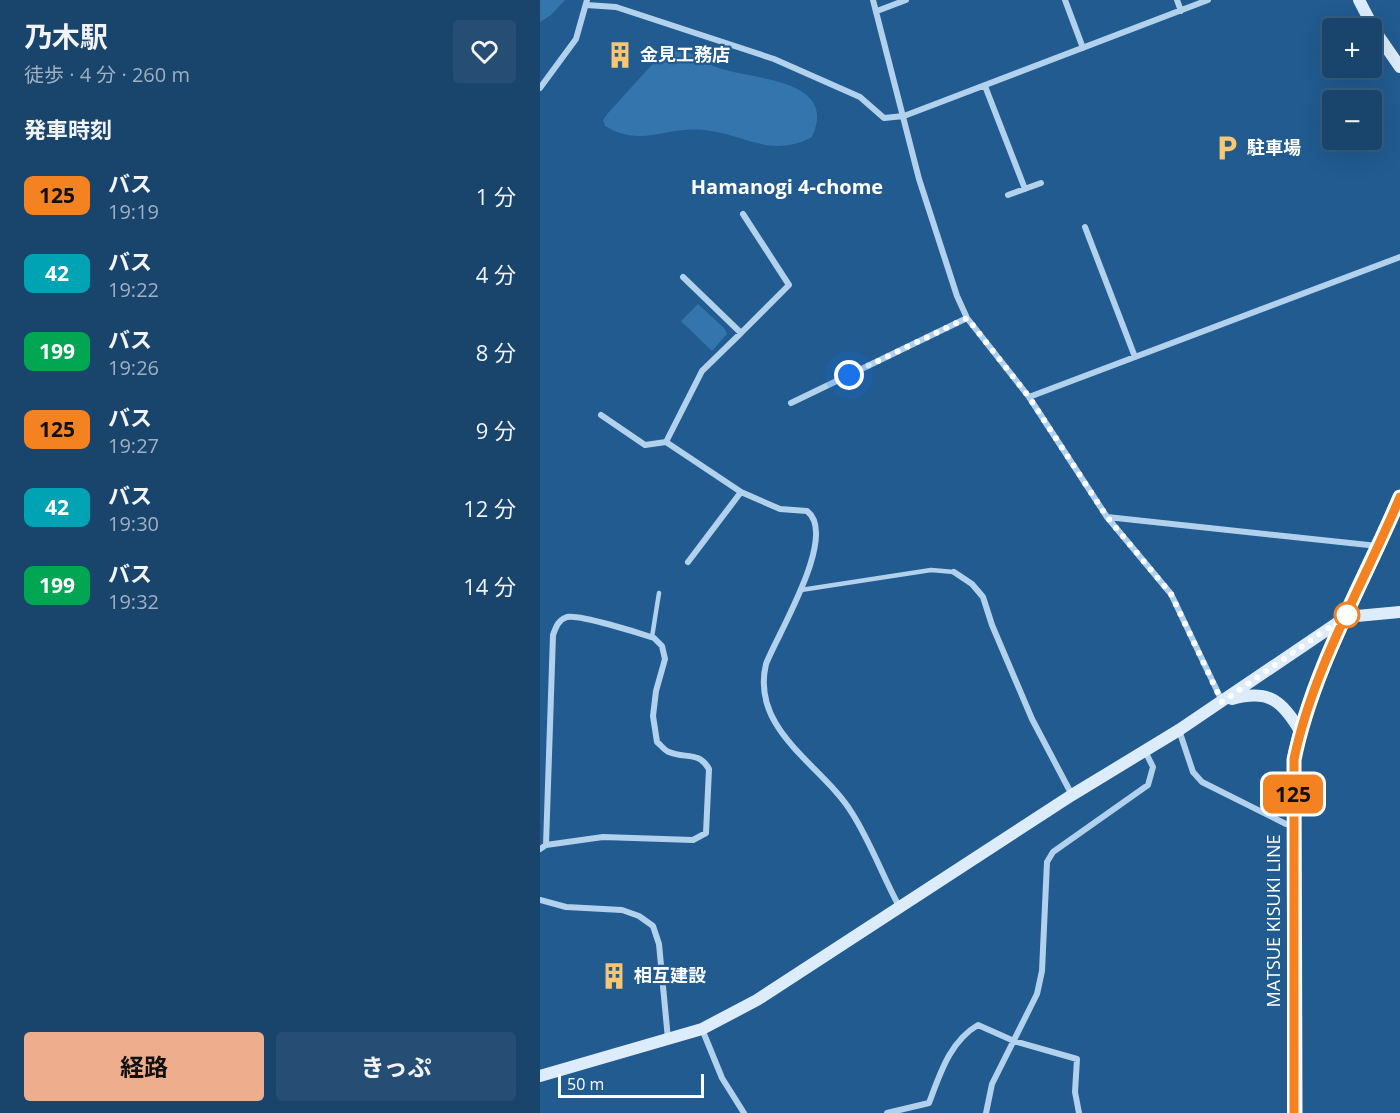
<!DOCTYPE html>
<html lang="ja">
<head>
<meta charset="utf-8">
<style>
  :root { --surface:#19446c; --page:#264e74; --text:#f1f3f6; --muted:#9fb0c2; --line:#375c7f; --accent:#eead8d }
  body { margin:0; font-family:"Open Sans","Noto Sans JP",sans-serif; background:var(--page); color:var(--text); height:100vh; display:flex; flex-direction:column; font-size:22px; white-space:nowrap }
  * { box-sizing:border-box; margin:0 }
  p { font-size:20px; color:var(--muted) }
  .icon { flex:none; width:33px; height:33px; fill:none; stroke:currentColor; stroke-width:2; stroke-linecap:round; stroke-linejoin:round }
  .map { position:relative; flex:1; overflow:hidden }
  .panel { display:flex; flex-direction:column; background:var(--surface); width:540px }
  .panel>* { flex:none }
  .badge { padding:0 12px; border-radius:9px; font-size:21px; line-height:39px }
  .fabs { position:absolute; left:782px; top:18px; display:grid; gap:12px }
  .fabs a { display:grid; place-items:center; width:60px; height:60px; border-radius:6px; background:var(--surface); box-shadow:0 6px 24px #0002,0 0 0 2px var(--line); font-size:30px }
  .scale { position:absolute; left:18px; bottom:15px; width:146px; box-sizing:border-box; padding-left:6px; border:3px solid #fff; border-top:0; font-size:16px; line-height:21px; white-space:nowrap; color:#fff; -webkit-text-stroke:4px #215b90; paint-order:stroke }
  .you { position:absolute; width:30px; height:30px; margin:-15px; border:4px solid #fff; border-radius:50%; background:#1a73e8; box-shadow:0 0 0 9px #1a73e833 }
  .map>.badge { position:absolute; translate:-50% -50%; box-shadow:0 0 0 3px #fff }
  h2 { padding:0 24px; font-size:22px; line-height:54px }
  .round { display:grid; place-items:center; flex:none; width:63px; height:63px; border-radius:6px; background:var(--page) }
  .head { display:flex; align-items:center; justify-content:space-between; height:102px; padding:0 24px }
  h1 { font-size:28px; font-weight:700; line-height:45px }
  .button { display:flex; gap:12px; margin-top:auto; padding:12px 24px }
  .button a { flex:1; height:69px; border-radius:6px; background:var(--accent); color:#111; font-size:24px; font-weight:700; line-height:69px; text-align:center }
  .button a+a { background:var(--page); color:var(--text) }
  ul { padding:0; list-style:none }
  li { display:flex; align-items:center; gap:18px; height:78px; padding:0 24px }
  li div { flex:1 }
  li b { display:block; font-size:22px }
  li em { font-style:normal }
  li .badge { min-width:66px; font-weight:700; text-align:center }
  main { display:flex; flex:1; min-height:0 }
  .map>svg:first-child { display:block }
  .green { fill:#3475ad }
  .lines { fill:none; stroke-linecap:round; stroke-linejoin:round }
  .lane { stroke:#b1d1ed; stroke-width:4.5 }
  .street { stroke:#b1d1ed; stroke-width:6 }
  .secondary { stroke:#ddecfa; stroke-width:12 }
  .primary { stroke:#f7fbff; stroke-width:15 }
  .line-casing { stroke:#fff; stroke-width:14 }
  .line { stroke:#f58220; stroke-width:9 }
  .walk { stroke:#fff; stroke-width:6; stroke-dasharray:0 10.8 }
  .stop-dot { fill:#fff; stroke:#f58220; stroke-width:3 }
  .labels { text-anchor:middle; stroke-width:4.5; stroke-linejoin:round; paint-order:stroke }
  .poi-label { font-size:18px; font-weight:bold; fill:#fff; stroke:#215b90; text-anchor:start }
  .street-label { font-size:18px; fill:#fff; stroke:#215b90 }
  .neighbourhood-label { font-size:20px; font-weight:bold; fill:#fff; stroke:#215b90 }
</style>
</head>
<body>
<main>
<section class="panel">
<div class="head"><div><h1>乃木駅</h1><p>徒歩 · 4 分 · 260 m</p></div><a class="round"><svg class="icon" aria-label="heart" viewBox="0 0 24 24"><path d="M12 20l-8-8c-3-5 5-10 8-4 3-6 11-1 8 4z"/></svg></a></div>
<h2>発車時刻</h2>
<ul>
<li><span class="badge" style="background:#f58220;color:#111">125</span><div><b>バス</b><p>19:19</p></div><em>1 分</em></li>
<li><span class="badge" style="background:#00a3b4;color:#fff">42</span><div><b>バス</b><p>19:22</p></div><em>4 分</em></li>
<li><span class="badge" style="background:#00a651;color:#fff">199</span><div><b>バス</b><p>19:26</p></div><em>8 分</em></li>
<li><span class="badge" style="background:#f58220;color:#111">125</span><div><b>バス</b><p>19:27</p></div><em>9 分</em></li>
<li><span class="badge" style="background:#00a3b4;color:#fff">42</span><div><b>バス</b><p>19:30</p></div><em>12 分</em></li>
<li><span class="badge" style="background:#00a651;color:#fff">199</span><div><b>バス</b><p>19:32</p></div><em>14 分</em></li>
</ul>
<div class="button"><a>経路</a><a>きっぷ</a></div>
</section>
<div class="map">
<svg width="860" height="1113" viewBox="0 0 860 1113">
  <rect width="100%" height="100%" fill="#215b90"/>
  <path class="green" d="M0,0h25l-14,15 -11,7z
    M129,46c19,3 32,16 50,22 34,12 120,10 93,69 -42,22 -67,-3 -108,-7 -39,-4 -62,18 -99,-4l-2,-6 5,-7z
    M158,304l27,25 2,5 -15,17 -31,-30z"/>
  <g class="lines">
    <path class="lane" d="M261,590l130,-20 23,2
      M112,637l7,-44"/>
    <path class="street" d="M333,0l46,179 38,117 10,22 62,79 78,120 64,77 51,107
      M525,0l18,48
      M637,0l4,11
      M46,5l30,2 158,52 86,38 24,21 20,-2 304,-116
      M337,11l29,-11
      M445,86l40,103
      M0,88l36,-49 11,-39
      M468,195l33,-12
      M545,227l50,130
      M201,333l48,-48 -46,-71
      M489,397l371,-140
      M251,403l176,-85
      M61,415l44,30 21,-3 75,50 -53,70
      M126,442l36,-71 39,-38 -58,-56
      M201,492l39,17 27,2c32,24 -30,124 -41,153 -16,67 57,101 86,149 19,30 31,64 48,95
      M567,517l271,29
      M414,572l18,12 11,13 9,28 40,94 40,76
      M639,730l14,42 9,10 84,42 7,1
      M0,849l6,-4 57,-8 90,3 13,-7 3,-64c-10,-18 -24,-10 -40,-17 -4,-1 -8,-7 -12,-10l-4,-26 3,-25 9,-32 -3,-13 -8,-8c-15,-5 -75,-24 -87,-21 -9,3 -11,10 -14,18l-7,210
      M0,900l26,7 56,3 17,6 14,10 6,18 9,95
      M162,1029l20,49 22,35
      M347,1113l42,-10c11,-29 21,-62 49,-78l36,16 63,18 -2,33 4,21
      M446,1113l6,-29 45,-90 5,-23 5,-109 6,-10 95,-67 5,-18 -8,-16"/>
    <path class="secondary" d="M819,0l16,31 25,36
      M692,699c36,-10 50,1 68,32
      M0,1076l162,-47 55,-29 315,-205 107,-65 167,-113 54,-5"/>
    <path class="primary" d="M755,1113l-1,-353c18,-90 70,-178 106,-263"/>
  </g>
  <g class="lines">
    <defs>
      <path id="line" d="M754,1113v-354c19,-91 70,-176 106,-262"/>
    </defs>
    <use href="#line" class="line-casing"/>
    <use href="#line" class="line"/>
    <path class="walk" d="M309,375l118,-57 62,79 78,120 64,77 51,108 125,-87"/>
  </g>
  <defs>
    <symbol id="building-bare" viewBox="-9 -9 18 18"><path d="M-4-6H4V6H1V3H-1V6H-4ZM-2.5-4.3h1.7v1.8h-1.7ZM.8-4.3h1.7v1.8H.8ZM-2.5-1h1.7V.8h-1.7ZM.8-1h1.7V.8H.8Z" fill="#f9c672" stroke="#215b90" stroke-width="2.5" paint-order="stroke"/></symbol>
    <symbol id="parking-bare" viewBox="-9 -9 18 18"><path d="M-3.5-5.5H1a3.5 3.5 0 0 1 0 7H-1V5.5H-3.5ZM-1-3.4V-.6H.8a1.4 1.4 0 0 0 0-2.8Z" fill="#f9c672" stroke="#215b90" stroke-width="2.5" paint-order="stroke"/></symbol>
  </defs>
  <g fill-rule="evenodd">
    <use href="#building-bare" x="61" y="36" width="38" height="38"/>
    <use href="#parking-bare" x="668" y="129" width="38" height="38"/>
    <use href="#building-bare" x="55" y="957" width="38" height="38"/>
  </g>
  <circle class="stop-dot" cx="807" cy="615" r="12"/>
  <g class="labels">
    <g class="poi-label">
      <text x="100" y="61">金見工務店</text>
      <text x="707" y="154">駐車場</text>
      <text x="94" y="982">相互建設</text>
    </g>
    <g class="street-label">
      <text transform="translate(734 921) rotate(-90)" y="6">MATSUE KISUKI LINE</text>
    </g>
    <g class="neighbourhood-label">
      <text x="247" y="194">Hamanogi 4-chome</text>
    </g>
  </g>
</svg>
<div class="fabs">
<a>+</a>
<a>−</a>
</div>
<div class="scale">50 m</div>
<div class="you" style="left:309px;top:375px"></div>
<b class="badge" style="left:753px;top:794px;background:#f58220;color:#111">125</b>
</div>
</main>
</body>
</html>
